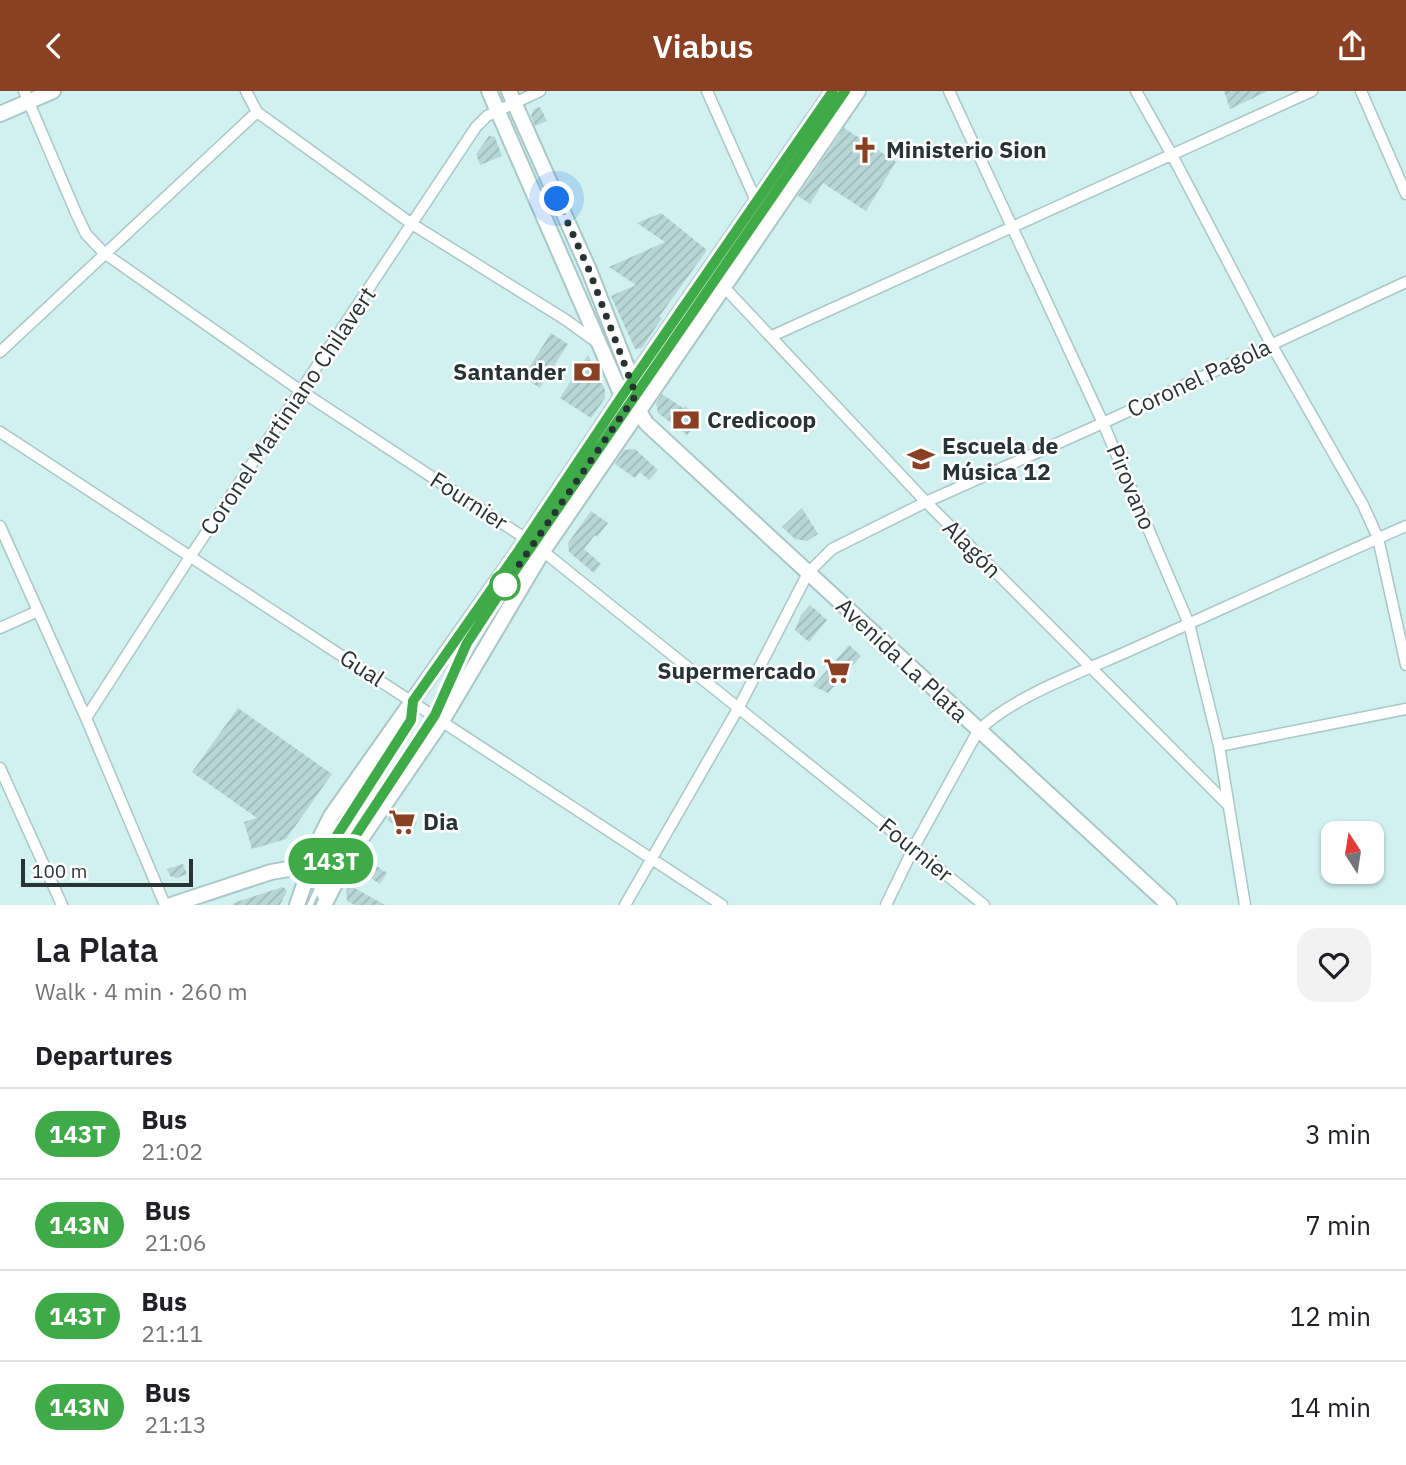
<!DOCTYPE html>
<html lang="en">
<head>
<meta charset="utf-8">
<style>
  :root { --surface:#fff; --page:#f2f2f2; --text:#202124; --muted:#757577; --line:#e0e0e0; --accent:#8a4123 }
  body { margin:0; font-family:"IBM Plex Sans",sans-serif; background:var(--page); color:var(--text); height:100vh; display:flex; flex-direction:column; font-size:26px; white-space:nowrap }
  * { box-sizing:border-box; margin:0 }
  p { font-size:23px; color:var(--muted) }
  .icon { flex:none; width:38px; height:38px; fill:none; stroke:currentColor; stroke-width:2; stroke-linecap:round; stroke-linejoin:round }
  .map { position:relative; height:814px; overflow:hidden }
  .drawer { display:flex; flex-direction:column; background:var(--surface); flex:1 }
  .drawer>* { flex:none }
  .badge { padding:0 14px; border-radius:23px; font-size:24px; line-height:46px }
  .needle { width:46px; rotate:348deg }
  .buttons { position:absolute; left:1321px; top:730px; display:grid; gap:14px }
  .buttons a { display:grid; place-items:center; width:63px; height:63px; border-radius:14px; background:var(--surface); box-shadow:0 2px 5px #0004; font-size:35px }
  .scale { position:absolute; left:21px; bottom:18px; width:172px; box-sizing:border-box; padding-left:7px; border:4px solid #283434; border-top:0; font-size:19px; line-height:24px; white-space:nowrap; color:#283434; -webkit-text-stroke:5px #fff; paint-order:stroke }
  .you { position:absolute; width:35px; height:35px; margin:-18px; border:5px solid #fff; border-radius:50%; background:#1a73e8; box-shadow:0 0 0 10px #1a73e833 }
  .map>.badge { position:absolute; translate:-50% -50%; box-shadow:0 0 0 4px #fff }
  h2 { padding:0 35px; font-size:26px; line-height:63px }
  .round { display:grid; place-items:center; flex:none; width:74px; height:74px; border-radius:21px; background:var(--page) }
  .overview { display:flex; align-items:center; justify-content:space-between; height:119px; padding:0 35px }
  h1 { font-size:33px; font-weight:600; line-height:52px }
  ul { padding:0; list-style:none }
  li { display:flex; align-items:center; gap:21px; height:91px; padding:0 35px; border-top:2px solid var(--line) }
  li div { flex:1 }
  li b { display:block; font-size:26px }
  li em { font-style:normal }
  li .badge { min-width:77px; font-weight:700; text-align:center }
  header { display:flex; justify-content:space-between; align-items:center; height:91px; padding:0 35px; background:var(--accent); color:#fff; font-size:32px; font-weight:600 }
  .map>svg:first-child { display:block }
  .building { fill:url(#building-hatch) }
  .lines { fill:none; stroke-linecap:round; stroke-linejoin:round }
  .service-casing { stroke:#a9c7c7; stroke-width:9 }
  .minor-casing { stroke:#a9c7c7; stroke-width:13 }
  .secondary-casing { stroke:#a9c7c7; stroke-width:18 }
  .service { stroke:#fff; stroke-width:5 }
  .minor { stroke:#fff; stroke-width:10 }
  .secondary { stroke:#fff; stroke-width:14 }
  .line-casing { stroke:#fff; stroke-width:16 }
  .line { stroke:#3fab48; stroke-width:10 }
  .walk { stroke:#283434; stroke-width:7; stroke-dasharray:0 12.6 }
  .stop-dot { fill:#fff; stroke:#3fab48; stroke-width:3.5 }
  .labels { text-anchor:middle; stroke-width:5; stroke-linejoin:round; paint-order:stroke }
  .poi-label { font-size:23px; font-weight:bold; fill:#283434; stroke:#fff; text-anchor:start }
  .street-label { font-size:23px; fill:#283434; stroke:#fff }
</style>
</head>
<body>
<header><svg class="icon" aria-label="back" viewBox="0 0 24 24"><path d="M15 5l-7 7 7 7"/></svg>Viabus<svg class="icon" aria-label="share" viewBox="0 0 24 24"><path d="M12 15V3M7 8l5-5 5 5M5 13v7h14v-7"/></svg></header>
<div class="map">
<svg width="1406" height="814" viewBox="0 0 1406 814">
  <defs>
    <pattern id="building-hatch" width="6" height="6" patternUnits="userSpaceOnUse" patternTransform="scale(1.75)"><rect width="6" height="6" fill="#b8d6d6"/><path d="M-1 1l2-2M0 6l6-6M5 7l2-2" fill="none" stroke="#9eb8b8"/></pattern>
  </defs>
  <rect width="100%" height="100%" fill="#d1f0f0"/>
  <path class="building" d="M1224,0h44l-38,18z
    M540,16l7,14 -12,5 -4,-10 3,-7z
    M844,37l52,34 -30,49 -43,-28 -13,21 -12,-8z
    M489,45l6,1 7,19 -22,9 -4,-11z
    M661,122l46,37 -48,67 3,1 -20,30 -7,1 -24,-53 25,-11 -27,-18 56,-25 -28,-19z
    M551,242l17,11 -28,44 -17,-11z
    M588,264l17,35v8l-14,20 -31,-20z
    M662,303l21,14 2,-2 16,12 -14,17 -29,-22 -2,-10z
    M635,358l23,21 -9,10 -9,-8 -5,6 -20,-14 9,-14z
    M802,417l16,26 -11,7 -12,-2 -13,-12z
    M591,420l17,12 -11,14 -2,-2 -11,14 17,15 -7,9 -25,-21 -1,-9z
    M810,514l17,15 -18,22 -14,-12 6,-15z
    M849,554l12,11 -33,37 -15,-7z
    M238,617l94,66 -46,65 -34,10 -8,-27 13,-4 -65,-46z
    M393,718l24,14 -7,11 -23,-14z
    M366,768l21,14 -7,11 -22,-14z
    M183,773l4,10 -10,4 -7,-2 -3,-7z
    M349,794l36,20h-30l-8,-4 -1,-10z
    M283,796l4,4 -7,14h-47v-2z"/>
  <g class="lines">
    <defs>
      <path id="service" d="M637,302l208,-302
        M379,709l56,-85 32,-72 162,-240
        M310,814l20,-43 6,-25 75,-117 1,-9"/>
      <path id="minor" d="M24,0l52,122 10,21 18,19 197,138 233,153 450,361
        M246,0l11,21 155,112 154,96 33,24
        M707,0l50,112
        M949,0l154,332 86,201 30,122 26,159
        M1136,0l36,64 99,189 92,161 15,33 28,127
        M1361,0l45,103
        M723,195l203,216 301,302
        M772,245l540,-245
        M0,261l257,-240
        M0,341l722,473
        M0,435l86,192 79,187
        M0,537l38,-17
        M86,627l104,-161 286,-430 11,-11 53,-25
        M1219,655l187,-37
        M0,677l62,137
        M312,774l7,22 8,18
        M625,814l114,-198 69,-134 24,-24 94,-47 177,-79 303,-141
        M886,814l28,-58 64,-116c35,-35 109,-61 155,-82 91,-41 182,-83 273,-123"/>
      <path id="secondary" d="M489,0l133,305 17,15 7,12 523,482
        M509,0l80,179 43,110 7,31
        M0,23l53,-23
        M171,814l100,-33 59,-10 20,-7
        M297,814l24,-69 10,-20 186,-263 105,-157 211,-305
        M324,814l26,-50 92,-134 101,-170 315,-460"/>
    </defs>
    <use href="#service" class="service-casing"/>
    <use href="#minor" class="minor-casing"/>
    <use href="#secondary" class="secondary-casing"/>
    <use href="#service" class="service"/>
    <use href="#minor" class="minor"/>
    <use href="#secondary" class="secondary"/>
  </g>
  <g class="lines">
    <defs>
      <path id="line" d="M833,0l-211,305 -105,157 -104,148 -2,19 -75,117 -6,25 22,-21 83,-126 32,-72 38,-58 340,-494"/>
    </defs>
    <use href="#line" class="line-casing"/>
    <use href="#line" class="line"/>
    <path class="walk" d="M505,494l131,-190 -47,-125 -32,-71"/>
  </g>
  <defs>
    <symbol id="church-bare" viewBox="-9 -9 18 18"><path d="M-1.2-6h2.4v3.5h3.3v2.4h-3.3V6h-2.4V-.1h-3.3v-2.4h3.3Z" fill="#8a4123" stroke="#fff" stroke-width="2.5" paint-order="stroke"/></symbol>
    <symbol id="bank-bare" viewBox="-9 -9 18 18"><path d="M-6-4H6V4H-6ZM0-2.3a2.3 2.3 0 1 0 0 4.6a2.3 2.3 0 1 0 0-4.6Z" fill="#8a4123" stroke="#fff" stroke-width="2.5" paint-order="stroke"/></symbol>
    <symbol id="school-bare" viewBox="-9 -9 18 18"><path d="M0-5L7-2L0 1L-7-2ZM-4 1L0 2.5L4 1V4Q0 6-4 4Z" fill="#8a4123" stroke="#fff" stroke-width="2.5" paint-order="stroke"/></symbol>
    <symbol id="supermarket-bare" viewBox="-9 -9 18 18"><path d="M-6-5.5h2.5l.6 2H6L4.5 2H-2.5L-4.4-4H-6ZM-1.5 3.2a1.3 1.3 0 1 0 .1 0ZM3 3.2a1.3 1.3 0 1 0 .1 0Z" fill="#8a4123" stroke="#fff" stroke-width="2.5" paint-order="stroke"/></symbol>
  </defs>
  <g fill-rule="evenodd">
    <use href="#church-bare" x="846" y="40" width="38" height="38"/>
    <use href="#bank-bare" x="568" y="262" width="38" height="38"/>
    <use href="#bank-bare" x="667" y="310" width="38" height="38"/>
    <use href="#school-bare" x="902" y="349" width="38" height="38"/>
    <use href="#supermarket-bare" x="818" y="561" width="38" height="38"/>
    <use href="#supermarket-bare" x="383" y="712" width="38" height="38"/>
  </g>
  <circle class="stop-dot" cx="505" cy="494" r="14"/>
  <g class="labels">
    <g class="poi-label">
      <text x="886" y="67">Ministerio Sion</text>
      <text x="566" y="289" text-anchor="end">Santander</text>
      <text x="707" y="337">Credicoop</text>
      <text x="942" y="363">Escuela de<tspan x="942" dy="26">Música 12</tspan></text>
      <text x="816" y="588" text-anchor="end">Supermercado</text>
      <text x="423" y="739">Dia</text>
    </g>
    <g class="street-label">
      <text transform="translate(1199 287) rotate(-25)" y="8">Coronel Pagola</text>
      <text transform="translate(288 320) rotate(-56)" y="8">Coronel Martiniano Chilavert</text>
      <text transform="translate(1131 396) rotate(67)" y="8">Pirovano</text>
      <text transform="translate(469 410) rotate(33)" y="8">Fournier</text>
      <text transform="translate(972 458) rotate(45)" y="8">Alagón</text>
      <text transform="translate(902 569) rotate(43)" y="8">Avenida La Plata</text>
      <text transform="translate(362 577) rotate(33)" y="8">Gual</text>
      <text transform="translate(916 759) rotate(39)" y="8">Fournier</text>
    </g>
  </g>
</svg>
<div class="buttons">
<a><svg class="needle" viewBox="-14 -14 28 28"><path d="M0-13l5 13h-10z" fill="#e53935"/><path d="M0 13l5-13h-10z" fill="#757577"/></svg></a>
</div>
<div class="scale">100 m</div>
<div class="you" style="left:557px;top:108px"></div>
<b class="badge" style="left:331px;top:770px;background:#3fab48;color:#fff">143T</b>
</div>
<section class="drawer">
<div class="overview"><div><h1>La Plata</h1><p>Walk · 4 min · 260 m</p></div><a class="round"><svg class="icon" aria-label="heart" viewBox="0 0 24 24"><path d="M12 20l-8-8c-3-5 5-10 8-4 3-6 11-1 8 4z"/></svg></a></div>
<h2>Departures</h2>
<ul>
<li><span class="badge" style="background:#3fab48;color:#fff">143T</span><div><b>Bus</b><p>21:02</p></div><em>3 min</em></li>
<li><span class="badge" style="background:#3fab48;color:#fff">143N</span><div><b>Bus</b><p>21:06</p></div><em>7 min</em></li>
<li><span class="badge" style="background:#3fab48;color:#fff">143T</span><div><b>Bus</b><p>21:11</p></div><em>12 min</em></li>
<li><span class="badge" style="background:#3fab48;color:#fff">143N</span><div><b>Bus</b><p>21:13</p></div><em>14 min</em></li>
</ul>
</section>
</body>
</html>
